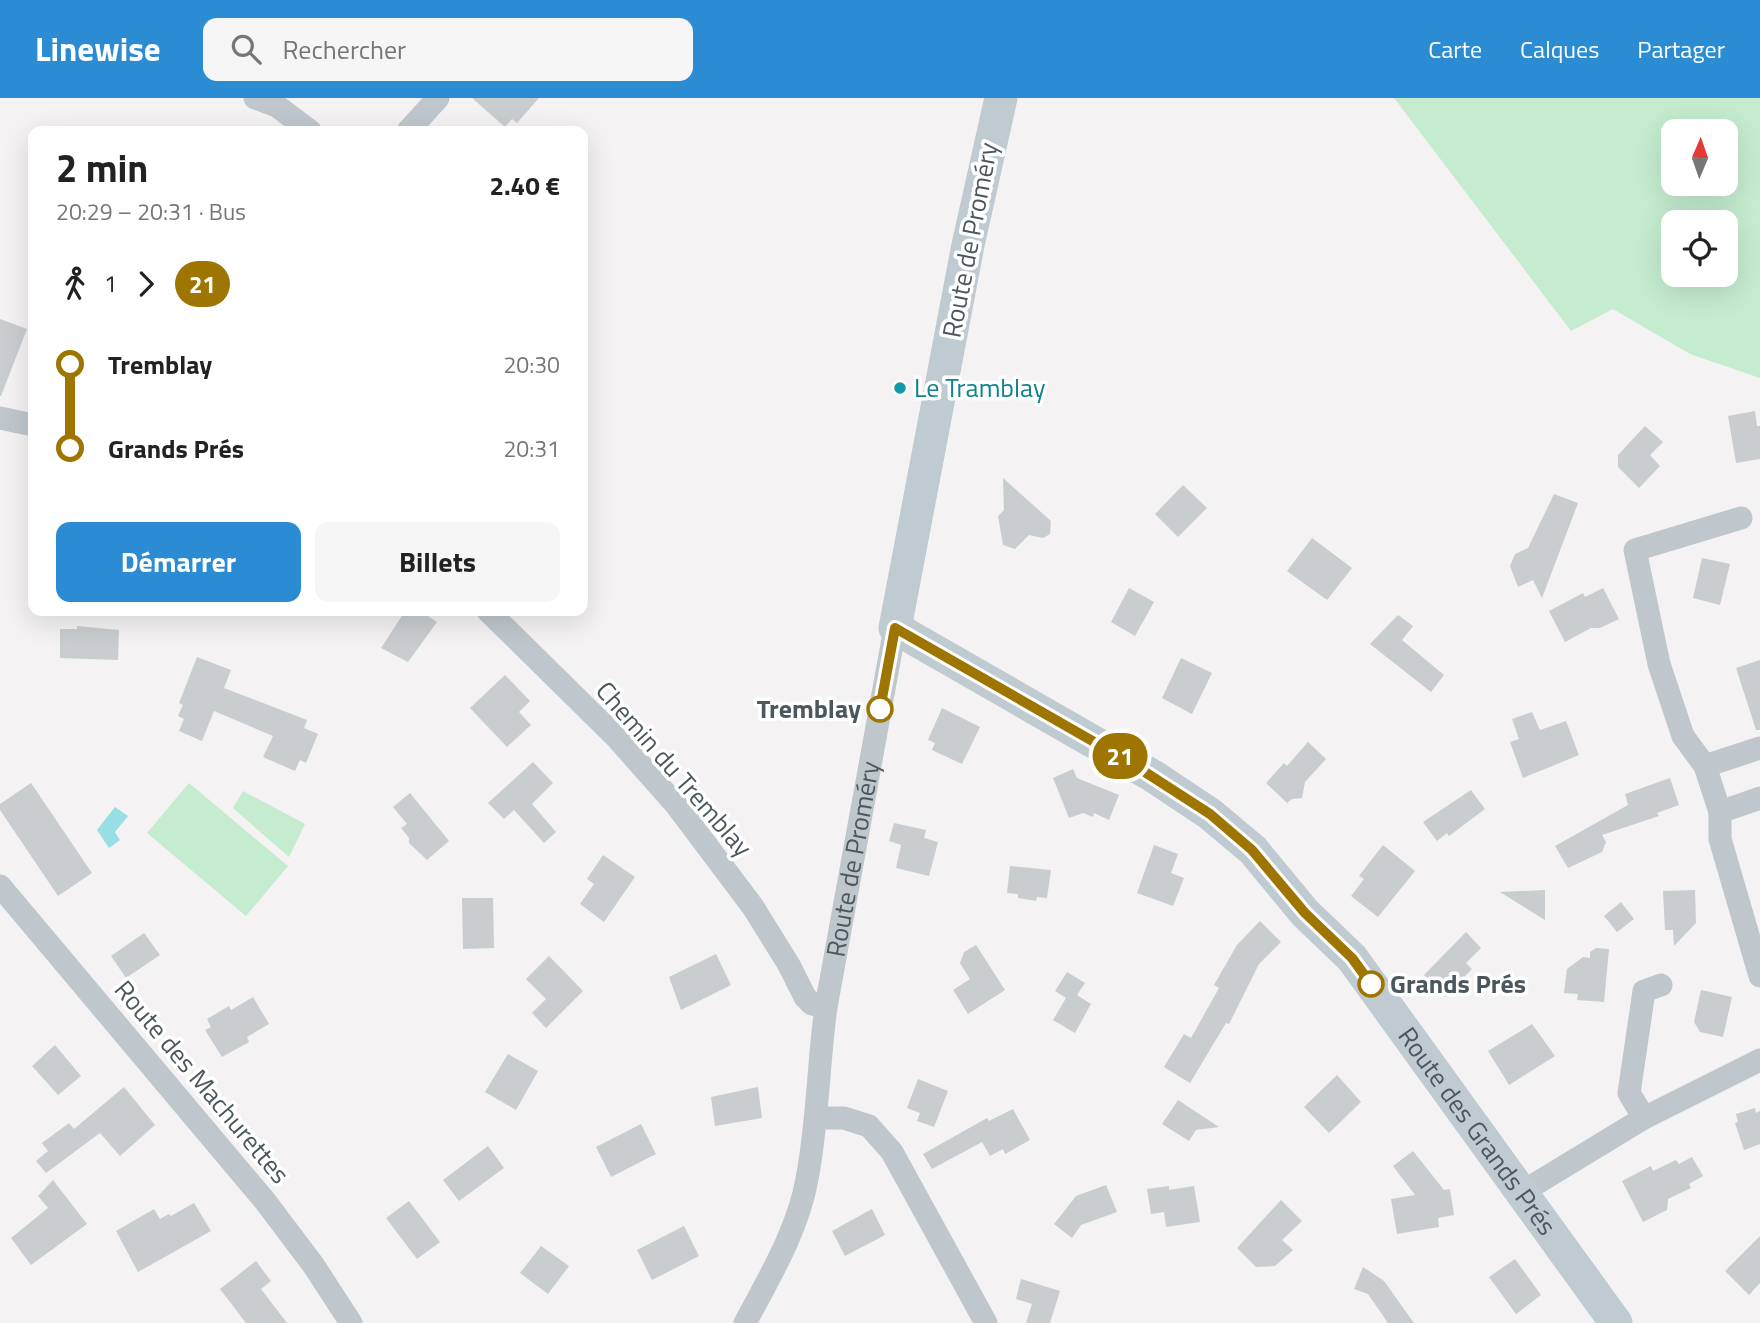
<!DOCTYPE html>
<html lang="fr">
<head>
<meta charset="utf-8">
<style>
  :root { --surface:#fff; --page:#f6f6f6; --text:#222; --muted:#767676; --accent:#2b8cd4 }
  body { margin:0; font-family:"Titillium Web",sans-serif; background:var(--page); color:var(--text); height:100vh; display:flex; flex-direction:column; font-size:26px; white-space:nowrap }
  * { box-sizing:border-box; margin:0 }
  p { font-size:23px; color:var(--muted) }
  .icon { flex:none; width:38px; height:38px; fill:none; stroke:currentColor; stroke-width:2; stroke-linecap:round; stroke-linejoin:round }
  .map { position:relative; flex:1; overflow:hidden }
  .drawer { position:absolute; left:28px; top:28px; width:560px; height:490px; display:flex; flex-direction:column; background:var(--surface); border-radius:14px; box-shadow:0 7px 28px #0002 }
  .drawer>* { flex:none }
  .badge { padding:0 14px; border-radius:23px; font-size:24px; line-height:46px }
  .needle { width:46px; rotate:2deg }
  .fabs { position:absolute; left:1661px; top:21px; display:grid; gap:14px }
  .fabs a { display:grid; place-items:center; width:77px; height:77px; border-radius:14px; background:var(--surface); box-shadow:0 7px 28px #0002; font-size:35px }
  .map>.badge { position:absolute; translate:-50% -50%; box-shadow:0 0 0 4px #fff }
  .legs { display:flex; align-items:center; gap:10px; height:77px; padding:0 28px; font-size:23px }
  .legs p { margin-inline-start:auto }
  .head { display:flex; align-items:center; justify-content:space-between; height:119px; padding:0 28px }
  h1 { font-size:38px; font-weight:700; line-height:52px }
  .button { display:flex; gap:14px; margin-top:auto; padding:14px 28px }
  .button a { flex:1; height:80px; border-radius:14px; background:var(--accent); color:#fff; font-size:28px; font-weight:700; line-height:80px; text-align:center }
  .button a+a { background:var(--page); color:var(--text) }
  ul { padding:0 28px; list-style:none }
  li { display:flex; align-items:center; gap:24px; height:84px; font-size:26px }
  li i { display:grid; place-items:center; width:10px; height:100%; margin:0 9px; background:currentColor }
  li i::after { content:''; width:18px; height:18px; margin:-9px; border:5px solid; border-radius:50%; background:var(--surface) }
  li p { margin-inline-start:auto }
  li:first-child i { background:linear-gradient(#0000 50%,currentColor 0) }
  li:last-child i { background:linear-gradient(currentColor 50%,#0000 0) }
  header { display:flex; align-items:center; gap:42px; box-sizing:border-box; height:98px; padding:0 35px; background:var(--accent); color:#fff }
  header strong { font-size:33px }
  nav { display:flex; gap:38px; margin-inline-start:auto; font-size:24px }
  .search { width:490px; height:63px; background:var(--page); display:flex; align-items:center; gap:18px; box-sizing:border-box; padding:0 24px; border-radius:14px; color:var(--muted); font-size:26px }
  .map>svg:first-child { display:block }
  .green { fill:#c5eccf; fill-rule:evenodd }
  .water { fill:#97dfe5 }
  .building { fill:#c9cdd0 }
  .lines { fill:none; stroke-linecap:round; stroke-linejoin:round }
  .street { stroke:#bfc7cd; stroke-width:23 }
  .secondary { stroke:#bfcad1; stroke-width:33 }
  .line-1-casing { stroke:#fff; stroke-width:16 }
  .line-1 { stroke:#9e7500; stroke-width:10 }
  .culture-dot { fill:#0f9aa8; stroke:#fff; stroke-width:2.5 }
  .stop-1-dot { fill:#fff; stroke:#9e7500; stroke-width:3.5 }
  .labels { text-anchor:middle; stroke-width:7; stroke-linejoin:round; paint-order:stroke }
  .street-label { font-size:26px; fill:#4b575d; stroke:#fff }
  .culture-label { font-size:26px; fill:#0d838f; stroke:#fff; text-anchor:start }
  .stop-label { font-size:26px; font-weight:bold; fill:#4b575d; stroke:#fff; text-anchor:end }
</style>
</head>
<body>
<header>
<strong>Linewise</strong>
<div class="search"><svg class="icon" aria-label="search" viewBox="0 0 24 24"><circle cx="10" cy="10" r="6"/><path d="M15 15l6 6"/></svg>Rechercher</div>
<nav><a>Carte</a><a>Calques</a><a>Partager</a></nav>
</header>
<div class="map">
<svg width="1760" height="1225" viewBox="0 0 1760 1225">
  <rect width="100%" height="100%" fill="#f4f2f2"/>
  <path class="green" d="M1394,0h366v280l-70,-24 -77,-45 -42,22zM1726,33v53h-53v-53zM1726,124v53h-53v-53z
    M189,685l99,83 -42,50 -99,-83z
    M243,693l62,33 -16,33 -56,-49z"/>
  <path class="water" d="M115,709l13,9 -13,16 5,8 -11,8 -12,-18z"/>
  <path class="building" d="M472,0h67l-22,25 -5,-4 -7,8z
    M0,221l27,10 -26,67h-1z
    M1755,313l2,15h3v33l-24,4 -8,-47z
    M1645,328l18,16 -13,13 10,11 -21,22 -21,-21v-12z
    M1003,380l48,43 -1,13 -7,4 -14,-3 -14,14 -12,-4 -5,-29 6,-6z
    M1183,387l24,23 -29,29 -23,-23z
    M1554,396l24,9 -36,95 -9,-18 -15,7 -8,-21 5,-12 13,-6z
    M1312,440l40,30 -25,32 -40,-29z
    M1702,460l28,6 -10,41 -27,-7z
    M1129,490l25,14 -19,34 -24,-14z
    M1603,490l16,31 -19,9h-9l-26,14 -16,-31 34,-18 2,4z
    M405,513h15l17,11 -29,40 -27,-14z
    M1398,517l15,11 -11,14 42,35 -13,17 -61,-48z
    M77,528l42,4 -1,30 -58,-2v-29h17z
    M197,559l34,13 -7,18 83,32 -3,8 14,6 -12,29 -6,-3 -5,11 -32,-14 10,-21 -59,-25 -12,30 -23,-10 5,-12 -6,-3 5,-11 -4,-2z
    M1181,560l31,15 -20,41 -30,-16z
    M1760,562v70h-4l-20,-62z
    M505,577l25,26 -11,11 12,13 -24,22 -37,-39z
    M942,610l38,19 -18,37 -30,-14 3,-7 -7,-3z
    M1532,614l8,18 26,-9 13,34 -56,23 -13,-36 9,-3 -7,-20z
    M1308,644l18,17 -21,23 -3,16 -10,1 -5,4 -21,-20 18,-20 3,3z
    M533,664l20,21 -21,21 24,28 -12,11 -30,-33 -10,9 -16,-16z
    M1073,671l4,9 42,17 -10,25 -15,-7 -1,4 -10,-4 -14,5 -16,-40z
    M1670,680l9,27 -22,8 2,3 -57,19 4,7 -4,10 -34,16 -13,-22 73,-41 -3,-11z
    M31,685l61,90 -34,23 -58,-86v-6z
    M1471,692l14,19 -36,27 -2,-3 -10,8 -14,-19z
    M410,695l39,48 -22,19 -18,-17v-5l-8,-10 6,-4 -14,-17z
    M894,725l32,7 -2,8 14,4 -9,34 -33,-8 5,-23 -12,-4z
    M1154,747l24,9 -7,19 13,5 -11,28 -36,-13z
    M1383,747l32,26 -37,46 -27,-21 13,-17 -5,-3z
    M603,757l32,22 -31,45 -24,-18 14,-20 -7,-5z
    M1010,768l41,4 -4,28 -10,-1 -1,4 -18,-3v-4l-11,-1z
    M1545,792v30l-45,-28z
    M1695,792l1,33 -22,23 -1,-16h-8l-2,-39z
    M462,800h31l1,50 -31,1z
    M1621,804l13,17 -17,13 -13,-16z
    M1260,823l21,21 -22,22 -30,60 -3,-1 -36,60 -26,-16 20,-33 7,4 28,-50 -5,-3 23,-40z
    M1466,834l15,16 -15,15 6,6 -27,28 -21,-22z
    M144,835l16,22 -34,23 -15,-22z
    M976,847l29,45 -37,24 -15,-24 17,-11 -10,-16 4,-11z
    M1596,850l13,1 -5,53 -27,-2 1,-6 -14,-1 3,-24 16,-12 7,1v-6z
    M716,856l15,31 -50,25 -12,-33z
    M549,858l34,35 -37,37 -14,-15 14,-14 -20,-20z
    M1067,874l18,11 -8,12 14,9 -16,29 -22,-13 13,-22 -11,-7z
    M1701,892l31,7 -9,40 -23,-5 -6,-10z
    M253,899l16,27 -22,13 2,5 -27,15 -17,-27 6,-3 -4,-8 22,-13 2,4z
    M1532,926l23,32 -46,29 -21,-34z
    M55,947l26,31 -23,19 -26,-29z
    M508,956l30,17 -22,39 -31,-18z
    M1337,977l24,27 -32,31 -25,-26z
    M918,981l30,12 -14,36 -17,-6 3,-8 -13,-5z
    M124,989l31,38 -35,31 -20,-23 -54,40 -10,-12 12,-10 -6,-8 27,-20 5,6z
    M758,989l4,31 -47,8 -4,-29z
    M1178,1002l41,27 -23,3 -7,11 -27,-17z
    M1755,1010l1,5 4,-2v33l-16,6 -9,-27 3,-1 -2,-8z
    M1013,1011l17,31 -25,14 -2,-5 -13,7 -8,-14 -50,27 -9,-15 64,-36 2,3z
    M641,1026l15,30 -45,23 -15,-30z
    M488,1048l16,22 -45,33 -16,-21z
    M1413,1053l31,39 6,-1 4,26 -16,3 1,9 -42,7 -6,-35 24,-4 -22,-29z
    M1692,1059l11,19 -14,8 2,4 -23,11 -1,11 -24,12 -21,-41 29,-15 2,5 23,-11 3,4z
    M53,1082l34,44 -56,41 -20,-27 37,-30 -10,-12z
    M1106,1087l11,27 -36,13 -9,13 -18,-14 22,-28z
    M1169,1088v4l25,-4 6,36 -34,5 -2,-15 -13,2 -4,-25z
    M1281,1102l21,21 -20,19 11,10 -18,16 -19,1 -19,-19z
    M409,1103l31,41 -23,17 -31,-41z
    M194,1105l17,28 -73,41 -22,-41 38,-22 6,10 9,-5 2,2z
    M872,1111l13,26 -40,21 -13,-25z
    M684,1128l15,30 -47,24 -15,-30z
    M1760,1138v47l-11,12 -24,-24z
    M541,1148l28,20 -21,28 -28,-21z
    M1515,1161l26,36 -25,19 -27,-37z
    M256,1163l15,20 -10,8 26,34h-41l-26,-34z
    M1363,1169l21,14 30,42h-26l-20,-29 -14,-5z
    M1021,1181l39,12 -10,32h-24l6,-19 -16,-5z"/>
  <g class="lines">
    <g class="street">
      <path d="M255,0l22,8 33,25"/>
      <path d="M408,33l30,-33"/>
      <path d="M0,320l33,7"/>
      <path d="M1741,420l-106,32 24,114 24,72 22,30 15,46v27l40,137"/>
      <path d="M488,513l128,126 61,69 76,101 36,58 16,32 7,7 14,3"/>
      <path d="M1705,668l55,-18"/>
      <path d="M1720,714l40,-14"/>
      <path d="M0,788l265,315 49,65 37,57"/>
      <path d="M817,1020h27l25,8 23,26 94,171"/>
      <path d="M1644,1020l-15,-25 15,-102 17,-6"/>
      <path d="M1524,1093l120,-73 116,-58"/>
      <path id="s1" d="M745,1225c24,-45 53,-93 62,-144 11,-57 11,-114 19,-172l69,-379"/>
    </g>
    <path class="secondary" id="s2" d="M1001,0l-33,147 -73,383 258,148 57,38 43,36 52,63 47,45 264,365"/>
  </g>
  <g class="lines">
    <defs>
      <path id="line-1" d="M880,611l15,-81 236,135 79,51 42,36 53,63 47,45 19,26"/>
    </defs>
    <use href="#line-1" class="line-1-casing"/>
    <use href="#line-1" class="line-1"/>
  </g>
  <circle class="culture-dot" cx="900" cy="290" r="7"/>
  <g class="stop-1-dot">
    <circle cx="880" cy="611" r="12"/>
    <circle cx="1371" cy="886" r="12"/>
  </g>
  <g class="labels">
    <g class="street-label">
      <text transform="translate(970 142) rotate(-79)" y="9">Route de Proméry</text>
      <text transform="translate(674 671) rotate(49)" y="9">Chemin du Tremblay</text>
      <text dy="9" stroke="none"><textPath href="#s1" startOffset="481">Route de Proméry</textPath></text>
      <text transform="translate(202 984) rotate(50)" y="9">Route des Machurettes</text>
      <text dy="9" stroke="none"><textPath href="#s2" startOffset="1323">Route des Grands Prés</textPath></text>
    </g>
    <g class="culture-label">
      <text x="914" y="299">Le Tramblay</text>
    </g>
    <g class="stop-label">
      <text x="861" y="620">Tremblay</text>
      <text x="1390" y="895" text-anchor="start">Grands Prés</text>
    </g>
  </g>
</svg>
<div class="fabs">
<a><svg class="needle" viewBox="-14 -14 28 28"><path d="M0-13l5 13h-10z" fill="#e53935"/><path d="M0 13l5-13h-10z" fill="#767676"/></svg></a>
<a><svg class="icon" aria-label="locate" viewBox="0 0 24 24"><circle cx="12" cy="12" r="6"/><path d="M12 2v4M12 18v4M2 12h4M18 12h4"/></svg></a>
</div>
<b class="badge" style="left:1120px;top:658px;background:#9e7500;color:#fff">21</b>
<section class="drawer">
<div class="head"><div><h1>2 min</h1><p>20:29 – 20:31 · Bus</p></div><b>2.40 €</b></div>
<div class="legs"><svg class="icon" aria-label="walk" viewBox="0 0 24 24"><circle cx="13" cy="4" r="2"/><path d="M13 8l-2 6 4 7M11 14l-3 7M7 12l3-4h3l4 4"/></svg>1<svg class="icon" aria-label="forward" viewBox="0 0 24 24"><path d="M9 5l7 7-7 7"/></svg><b class="badge" style="background:#9e7500;color:#fff">21</b></div>
<ul>
<li><i style="color:#9e7500"></i><b>Tremblay</b><p>20:30</p></li>
<li><i style="color:#9e7500"></i><b>Grands Prés</b><p>20:31</p></li>
</ul>
<div class="button"><a>Démarrer</a><a>Billets</a></div>
</section>
</div>
</body>
</html>
